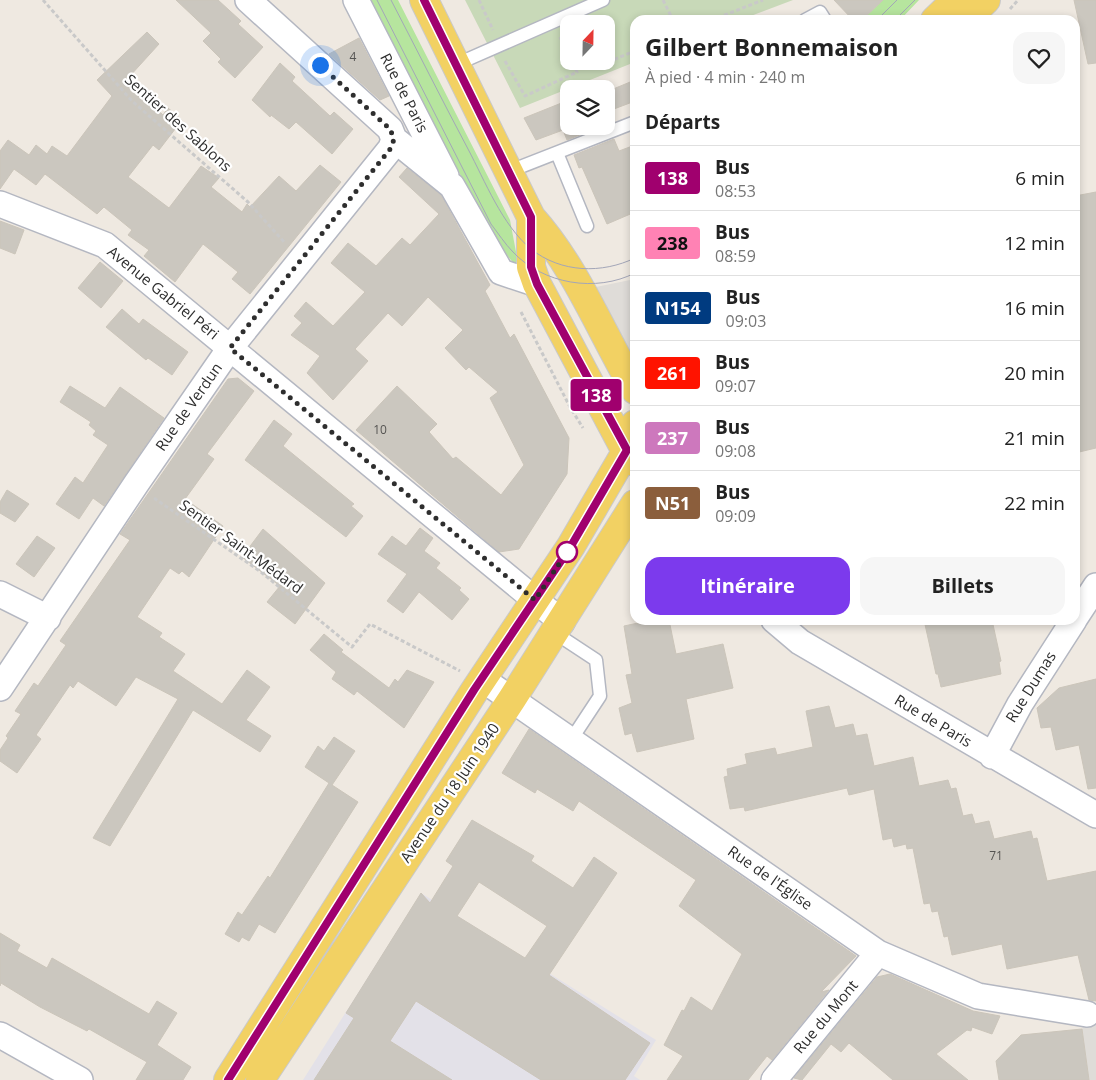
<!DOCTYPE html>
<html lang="fr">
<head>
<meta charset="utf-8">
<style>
  :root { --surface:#fff; --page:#f6f6f6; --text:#222; --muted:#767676; --line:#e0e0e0; --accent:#7c3aed }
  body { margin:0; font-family:"Open Sans",sans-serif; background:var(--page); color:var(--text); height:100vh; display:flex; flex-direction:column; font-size:19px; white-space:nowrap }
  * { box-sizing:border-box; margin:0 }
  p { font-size:16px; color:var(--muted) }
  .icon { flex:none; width:28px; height:28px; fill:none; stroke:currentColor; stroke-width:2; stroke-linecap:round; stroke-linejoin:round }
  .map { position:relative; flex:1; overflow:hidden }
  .details { position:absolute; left:630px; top:15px; width:450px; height:610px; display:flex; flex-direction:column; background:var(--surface); border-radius:15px; box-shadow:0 2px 8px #0003 }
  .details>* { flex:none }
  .badge { padding:0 10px; border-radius:4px; font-size:18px; line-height:32px }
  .needle { width:32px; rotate:22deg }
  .controls { position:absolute; left:560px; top:15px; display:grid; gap:10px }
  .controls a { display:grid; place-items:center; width:55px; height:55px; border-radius:10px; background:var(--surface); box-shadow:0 2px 8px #0003; font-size:25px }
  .you { position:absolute; width:25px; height:25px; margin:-12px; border:4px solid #fff; border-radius:50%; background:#1a73e8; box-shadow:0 0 0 8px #1a73e833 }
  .map>.badge { position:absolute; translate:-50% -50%; box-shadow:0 0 0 2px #fff }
  h2 { padding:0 15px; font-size:19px; line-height:45px }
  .round { display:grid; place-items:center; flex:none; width:52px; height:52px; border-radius:15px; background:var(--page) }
  .overview { display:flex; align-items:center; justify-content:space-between; height:85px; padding:0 15px }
  h1 { font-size:24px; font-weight:700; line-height:38px }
  .button { display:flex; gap:10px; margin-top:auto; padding:10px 15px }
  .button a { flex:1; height:58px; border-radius:15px; background:var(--accent); color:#fff; font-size:20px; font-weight:700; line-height:58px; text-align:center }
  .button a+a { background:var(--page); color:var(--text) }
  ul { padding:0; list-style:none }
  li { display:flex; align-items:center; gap:15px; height:65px; padding:0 15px; border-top:1px solid var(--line) }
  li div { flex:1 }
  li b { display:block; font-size:19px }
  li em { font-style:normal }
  li .badge { min-width:55px; font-weight:700; text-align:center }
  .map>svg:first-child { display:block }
  .industrial { fill:#e3e1e8 }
  .green { fill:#b6e59e }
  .cemetery { fill:#c8d9b8; fill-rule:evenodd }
  .plaza { fill:#dfdcd8 }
  .building { fill:#cbc7bf; stroke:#cbc5ba; fill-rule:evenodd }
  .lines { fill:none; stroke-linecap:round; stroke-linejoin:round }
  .lane-casing { stroke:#b4b7c1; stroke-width:15 }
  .street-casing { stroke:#b4b7c1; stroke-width:28 }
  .primary-casing { stroke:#c9c9c9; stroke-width:30 }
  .path { stroke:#c9c9c9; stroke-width:3; stroke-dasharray:4 2.5; stroke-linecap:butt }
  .lane { stroke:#fff; stroke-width:12 }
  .street { stroke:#fff; stroke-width:25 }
  .primary { stroke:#f2d163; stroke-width:28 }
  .tram { stroke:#a3a6b8; stroke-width:1 }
  .line-casing { stroke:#fff; stroke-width:11 }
  .line { stroke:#a0006e; stroke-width:8 }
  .walk { stroke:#2e2e2e; stroke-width:5; stroke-dasharray:0 9 }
  .stop-dot { fill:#fff; stroke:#a0006e; stroke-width:2.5 }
  .labels { text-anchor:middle; stroke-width:4.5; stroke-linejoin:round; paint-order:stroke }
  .number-label { font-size:12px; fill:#555452 }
  .street-label { font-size:15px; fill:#2e2e2e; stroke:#fff }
</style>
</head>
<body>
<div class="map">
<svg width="1096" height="1080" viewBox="0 0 1096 1080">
  <rect width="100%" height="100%" fill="#efe9e1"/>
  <path class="industrial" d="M421,893l235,147 -22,36 6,4h-337z"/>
  <path class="green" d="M370,0h28l112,220 9,48c-11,-9 -17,-21 -27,-32z
    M883,0h36l-19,20h-38z"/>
  <path class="cemetery" d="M465,0h328l-53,20h-105v42l-115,46zM569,24h37v37h-37z"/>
  <path class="plaza" d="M635,279v81l-7,-5 -37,-67z
    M1096,1008v72h-7l-7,-51 5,-15z"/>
  <path class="building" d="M176,0h42l23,21 -3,3 25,23 -28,31 -17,-16 3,-3 -18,-18 8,-8z
    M834,0h49l-21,20h-9z
    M1074,0h22v63l-8,1z
    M147,32l12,12 -30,33 9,9 -2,2 27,27 5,-7 14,12 -23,30 -6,-5 -25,32 41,31 32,-42 18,12 -8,9 31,25 5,-8 3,3 29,-31 17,15 24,-26 21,17 -91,112 -18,-15 6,-7 -35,-28 -28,38 -31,-26 5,-6 -21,-15 4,-5 -28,-23 -7,7 -52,-40 -9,11 -22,-16 -14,20v-38l8,-11 21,15 7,-10 11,9 5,-8 15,10 45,-60 -15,-16z
    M359,38l30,58 -9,4 -51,-46z
    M280,63l15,14 -3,4 38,35 4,-4 19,17 -21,25 -36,-32 -7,7 -18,-14 -1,2 -18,-17z
    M635,80v21l-29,11v-20z
    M569,100v26h33l-35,14 -4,-10 -27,10 -12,-22z
    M614,139l5,12 16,-6v67l-28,12 -25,-57 -3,1 -5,-13z
    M407,168l34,27 49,90 -5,6 25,47 4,-4 55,104 -2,36 -48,75 -20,3 -143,-122 41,-44 40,38 -8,8 24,27 3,-2 45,38 23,-30 -34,-67 8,-6 -29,-25 -3,3 -21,-22 18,-18 -35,-33 -26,29 -14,-13 -33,36 13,12 -35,39 -26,-27 13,-17 -29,-21 11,-12 -8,-7 12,-14 27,24 32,-34 -34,-29 17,-20 28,23 26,-28 8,7 29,-31 -40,-37z
    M1096,192v256l-21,5v-257z
    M0,221l24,9 -9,24 -15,-6z
    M100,262l23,19 -22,27 -23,-20z
    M122,309l17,15 4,-5 45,33 -16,23 -24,-17 -2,2 -40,-33z
    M238,378l16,13 -47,63 7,5 -29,40 38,27 -34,51 -7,-6 -3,3 -9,-6 -33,49 25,16 -3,4 26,17 -12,17 49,33 25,-34 23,17 -24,33 25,16 -11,16 -67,-42 -83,136 -17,-8 85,-139 -42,-22 -20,29 -38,-25 -5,7 -3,-3 -34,50 5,4 -24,34 -17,-12v-11l8,-12 -2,-2 15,-22 -6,-3 19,-28 4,3 28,-41 -6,-4 70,-101 -10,-6 108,-155z
    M70,386l35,22 15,-21 44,31 -60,88 -11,-8 -14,21 -23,-15 19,-27 8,6 25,-38 -15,-10 3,-4 -7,-6 2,-3 -31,-20z
    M274,420l18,14 -9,12 71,58 -3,2 12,10 -17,21 -101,-77z
    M7,490l22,14 -14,18 -15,-9v-11z
    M420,528l13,10 -9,13 16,12 -4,5 25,20 -2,2 10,9 -17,21 -33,-28 -16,21 -16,-12 20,-27 -29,-20 14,-18 14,10z
    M263,529l62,54 -30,41 -28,-22 13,-16 -38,-29z
    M37,536l18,12 -21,29 -18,-13z
    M652,620h17l7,34 47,-10 10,44 -47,11 8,40 -57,13 -5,-19 -7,2 -6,-27 13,-5 -6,-28 6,-1 -8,-48z
    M924,620h68l9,41 -2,1 2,12 -60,13 -3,-13h-2z
    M324,634l19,16 -2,2 48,36 6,-9 3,3 9,-12 27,12 -30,46 -47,-37 -3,4 -22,-16 4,-7 -26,-22z
    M1096,679v109l-8,1 -9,-44 -23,5 -5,-23 -10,1 -4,-20 22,-20z
    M829,706l6,22 18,-4 3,12 11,-2 7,32 39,-9 6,29 29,-6 3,9 5,-1 7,28 9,-2 3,10 14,-3 5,18 37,-8 2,8 4,-1 10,43 49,-10v130l-7,-1 -11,-45 -71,14 -5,-25 -50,11 -4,-19 -4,1 -6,-26 -6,1 -2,-9 -6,1 -11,-56 -6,1 -1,-5 -12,3 -2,-9 -9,2 -9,-51 -25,6 -2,-7 -102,23 -1,-4 -14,2 -6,-32 4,-1 -1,-7 20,-5 -2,-10 30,-6 2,7 36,-8 -7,-36z
    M529,729l327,227 -35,36 8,-2 -57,70 -5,-4 -19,24h-81l16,-24 -19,-11 18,-35 2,1 7,-14 21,14 30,-57 -63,-48 17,-26 -117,-79 -6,10 -36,-22 -2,4 -33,-20z
    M334,737l21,14 -23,34 26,17 -83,131 -16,-9 -10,17 -7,-4 -3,5 -14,-8 13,-22 4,3 26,-39 2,2 59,-95 -24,-16 13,-21 6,5z
    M472,820l62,36 -3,5 42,27 21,-31 23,16 -68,102 101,68 -25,37h-84l-125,-79 -26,40 62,39h-138l40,-62 -8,-5 75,-120 9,10 23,-37 -7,-5zM479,882l68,44 -22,32 -68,-42z
    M0,933l20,12 -3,6 30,17 5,-10 97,56 8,-13 20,12 -20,32 34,22 -8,13h-47l11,-18 -58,-33 -2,2 -47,-24 -39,-24 -1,3z
    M890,974l83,37 27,5 -8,18 -20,-7 -1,4 -4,-1 -31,24 32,26h-75l-44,-37 -8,9 -10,-8 -29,36 -8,-2 83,-101z
    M1082,1029l7,51h-90l-3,-19 25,-26z"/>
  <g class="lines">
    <defs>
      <path id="lane" d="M805,20l15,-8 5,8
        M457,64l146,-64
        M557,153l30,73
        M510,171l125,-49
        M555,633l41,27 4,36 -29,44"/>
      <path id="street" d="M248,0l142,129 4,10 58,47 49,86 36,12
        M356,0l90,176
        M0,204l105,41 457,377
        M0,594l48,24
        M1075,618l21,-32
        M774,620l26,22 296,173
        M482,679l396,274 100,43 109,18
        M0,688l136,-204 94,-136 161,-200 3,-9
        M992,756l28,-52 54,-84
        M0,1035l80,45
        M774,1080l104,-127"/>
      <path id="primary" d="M424,0l107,217c45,50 70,115 104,173
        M935,20l21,-20
        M965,20l21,-20
        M531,217v50l6,17 94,177
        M228,1080l247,-390 96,-144 56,-96 8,-26
        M260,1080l252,-381 123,-195"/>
    </defs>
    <use href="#lane" class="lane-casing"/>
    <use href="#street" class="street-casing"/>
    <use href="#primary" class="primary-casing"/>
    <path class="path" d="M43,0l89,101 116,101 37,41
      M479,0l14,30
      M663,0l10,20
      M1010,9l8,-9
      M712,20l51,-20
      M560,37l9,18
      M505,61l20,35 52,-24 -5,-11
      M599,61l1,4 35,-14
      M521,312l49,95 13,21
      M154,498l107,74 91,75 18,-23 90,47"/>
    <use href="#lane" class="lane"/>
    <use href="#street" class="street"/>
    <use href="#primary" class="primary"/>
    <path class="tram" d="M377,0l114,224c7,9 14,20 22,28 30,32 83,41 122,21
      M391,0c26,50 51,100 77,149 17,32 34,76 63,100 30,24 71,25 104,9
      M877,20l20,-20
      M895,20l20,-20"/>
  </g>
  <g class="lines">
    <defs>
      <path id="line" d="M228,1080l246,-390 97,-144 56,-96 -90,-166 -6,-17v-50l-107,-217"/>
    </defs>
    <use href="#line" class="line-casing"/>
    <use href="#line" class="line"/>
    <path class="walk" d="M320,65l70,64 4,10 -3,9 -161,200 305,252 32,-48"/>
  </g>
  <circle class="stop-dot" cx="567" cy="552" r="10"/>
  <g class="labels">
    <g class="number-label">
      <text x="353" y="61">4</text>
      <text x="380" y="434">10</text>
      <text x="996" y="860">71</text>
    </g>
    <g class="street-label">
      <text transform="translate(404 93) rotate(63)" y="5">Rue de Paris</text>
      <text transform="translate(178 123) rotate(42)" y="5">Sentier des Sablons</text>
      <text transform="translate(163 293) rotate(39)" y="5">Avenue Gabriel Péri</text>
      <text transform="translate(189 407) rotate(-55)" y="5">Rue de Verdun</text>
      <text transform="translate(241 547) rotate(36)" y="5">Sentier Saint-Médard</text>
      <text transform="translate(1031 687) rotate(-58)" y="5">Rue Dumas</text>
      <text transform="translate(933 721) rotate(31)" y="5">Rue de Paris</text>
      <text transform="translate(450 793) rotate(-56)" y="5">Avenue du 18 Juin 1940</text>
      <text transform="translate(770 878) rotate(35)" y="5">Rue de l'Église</text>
      <text transform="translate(826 1017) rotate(-50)" y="5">Rue du Mont</text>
    </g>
  </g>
</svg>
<div class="controls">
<a><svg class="needle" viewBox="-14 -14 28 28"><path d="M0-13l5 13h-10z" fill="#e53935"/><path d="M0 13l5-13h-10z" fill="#767676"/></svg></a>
<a><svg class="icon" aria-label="layers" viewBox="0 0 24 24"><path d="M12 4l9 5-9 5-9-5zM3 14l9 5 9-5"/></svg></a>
</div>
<div class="you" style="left:320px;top:65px"></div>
<b class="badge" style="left:596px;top:395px;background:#a0006e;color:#fff">138</b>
<section class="details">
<div class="overview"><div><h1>Gilbert Bonnemaison</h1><p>À pied · 4 min · 240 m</p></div><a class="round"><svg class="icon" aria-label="heart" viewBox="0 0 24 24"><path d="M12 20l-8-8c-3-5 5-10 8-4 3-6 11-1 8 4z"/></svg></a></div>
<h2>Départs</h2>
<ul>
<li><span class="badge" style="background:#a0006e;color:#fff">138</span><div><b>Bus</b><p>08:53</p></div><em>6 min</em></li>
<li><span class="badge" style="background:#ff82b4;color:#111">238</span><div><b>Bus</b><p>08:59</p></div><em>12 min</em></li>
<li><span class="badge" style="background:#003b80;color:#fff">N154</span><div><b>Bus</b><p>09:03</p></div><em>16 min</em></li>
<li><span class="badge" style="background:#ff1300;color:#fff">261</span><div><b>Bus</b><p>09:07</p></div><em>20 min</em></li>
<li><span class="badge" style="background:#cd78bd;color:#fff">237</span><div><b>Bus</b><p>09:08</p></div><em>21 min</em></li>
<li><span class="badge" style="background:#8b5e3c;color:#fff">N51</span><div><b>Bus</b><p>09:09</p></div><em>22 min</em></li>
</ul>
<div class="button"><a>Itinéraire</a><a>Billets</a></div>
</section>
</div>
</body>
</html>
